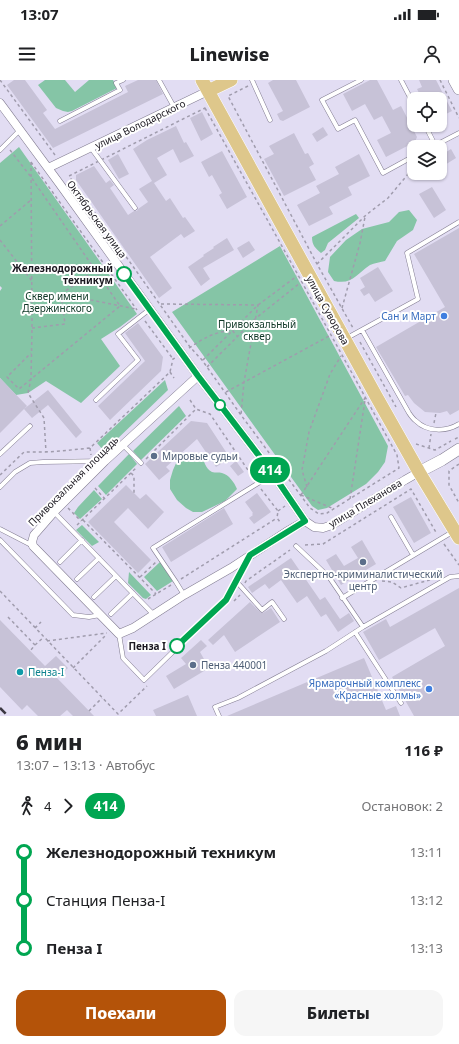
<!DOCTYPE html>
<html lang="ru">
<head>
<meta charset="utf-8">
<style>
  :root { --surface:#fff; --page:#f6f6f6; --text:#202124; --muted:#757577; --accent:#b45309 }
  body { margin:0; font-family:"Noto Sans",sans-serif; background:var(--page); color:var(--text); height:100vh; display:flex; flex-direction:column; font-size:15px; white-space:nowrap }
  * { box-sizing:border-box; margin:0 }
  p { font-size:13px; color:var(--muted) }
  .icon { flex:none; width:22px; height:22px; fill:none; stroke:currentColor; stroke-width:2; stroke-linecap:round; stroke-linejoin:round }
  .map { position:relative; height:636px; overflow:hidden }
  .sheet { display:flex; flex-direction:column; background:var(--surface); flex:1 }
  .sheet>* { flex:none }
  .badge { padding:0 8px; border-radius:13px; font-size:14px; line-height:26px }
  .controls { position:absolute; left:407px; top:12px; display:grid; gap:8px }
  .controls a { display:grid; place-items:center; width:40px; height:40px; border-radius:8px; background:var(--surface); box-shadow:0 1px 3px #0004; font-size:20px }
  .map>.badge { position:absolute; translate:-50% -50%; box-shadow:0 0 0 2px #fff }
  .legs { display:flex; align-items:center; gap:6px; height:44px; padding:0 16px; font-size:13px }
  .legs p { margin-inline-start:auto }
  .headline { display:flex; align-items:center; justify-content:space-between; height:68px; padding:0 16px }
  h1 { font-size:22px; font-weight:800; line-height:30px }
  .action { display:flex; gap:8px; margin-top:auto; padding:8px 16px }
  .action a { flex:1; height:46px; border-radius:12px; background:var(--accent); color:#fff; font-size:16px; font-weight:800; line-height:46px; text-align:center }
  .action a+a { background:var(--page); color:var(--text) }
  ul { padding:0 16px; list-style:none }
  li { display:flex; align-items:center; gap:14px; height:48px; font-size:15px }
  li i { display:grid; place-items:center; width:6px; height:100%; margin:0 5px; background:currentColor }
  li i::after { content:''; width:10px; height:10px; margin:-5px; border:3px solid; border-radius:50%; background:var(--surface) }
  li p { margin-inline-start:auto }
  li:first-child i { background:linear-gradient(#0000 50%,currentColor 0) }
  li:last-child i { background:linear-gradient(currentColor 50%,#0000 0) }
  .status { display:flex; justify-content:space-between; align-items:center; height:28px; padding:0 20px; background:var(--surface); direction:ltr }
  .status svg { height:11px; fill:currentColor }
  header { display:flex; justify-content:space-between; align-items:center; height:52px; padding:0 16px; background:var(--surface); font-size:18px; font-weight:800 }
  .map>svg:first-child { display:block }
  .green { fill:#85c5a6 }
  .building { fill:#c7c2d7 }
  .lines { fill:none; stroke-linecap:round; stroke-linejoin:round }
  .lane-casing { stroke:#837d92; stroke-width:5 }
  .street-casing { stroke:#837d92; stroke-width:9 }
  .secondary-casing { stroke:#837d92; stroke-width:12 }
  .primary-casing { stroke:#fff; stroke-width:14 }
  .path { stroke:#a09cad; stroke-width:1.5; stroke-dasharray:3 3; stroke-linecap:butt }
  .lane { stroke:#fff; stroke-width:4 }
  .street { stroke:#fff; stroke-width:8 }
  .secondary { stroke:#fff; stroke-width:11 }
  .primary { stroke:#dec78b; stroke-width:13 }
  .rail { stroke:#3a3741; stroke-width:2.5; stroke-dasharray:8 4; stroke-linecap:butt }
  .line-1-casing { stroke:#fff; stroke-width:9 }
  .line-1 { stroke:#00a651; stroke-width:6 }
  .stop-1-dot { fill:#fff; stroke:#00a651; stroke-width:2 }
  .shop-dot { fill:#3f7fe0; stroke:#fff; stroke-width:1.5 }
  .service-dot { fill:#5c6f8a; stroke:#fff; stroke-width:1.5 }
  .culture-dot { fill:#0f9aa8; stroke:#fff; stroke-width:1.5 }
  .labels { text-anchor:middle; stroke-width:4; stroke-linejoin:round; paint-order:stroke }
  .street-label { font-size:10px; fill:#1b1820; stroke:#fff }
  .stop-label { font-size:10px; font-weight:bold; fill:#1b1820; stroke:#fff; text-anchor:end }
  .park-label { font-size:10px; fill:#0f3726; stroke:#fff }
  .shop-label { font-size:10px; fill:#366cbe; stroke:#fff; text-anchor:end }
  .service-label { font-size:10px; fill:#4e5e75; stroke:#fff; text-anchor:start }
  .culture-label { font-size:10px; fill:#0d838f; stroke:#fff; text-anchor:start }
</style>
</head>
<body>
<div class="status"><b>13:07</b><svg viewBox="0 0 49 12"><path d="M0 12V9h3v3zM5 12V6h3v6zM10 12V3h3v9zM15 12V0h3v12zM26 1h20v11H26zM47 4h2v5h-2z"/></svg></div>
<header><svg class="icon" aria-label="menu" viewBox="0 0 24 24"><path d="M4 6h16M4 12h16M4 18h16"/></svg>Linewise<svg class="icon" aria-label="person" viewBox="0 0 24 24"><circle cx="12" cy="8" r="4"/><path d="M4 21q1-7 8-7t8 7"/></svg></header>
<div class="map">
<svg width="459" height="636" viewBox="0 0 459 636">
  <rect width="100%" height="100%" fill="#e2ddf3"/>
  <path class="green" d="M45,0h20l10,12 14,-12h24l4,8 -45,23 -4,1 -5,-1 -7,-3 -18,-23z
    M19,67l118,167 -17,13 -19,12 19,27 -39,37 -35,-22 -18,12 -12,2 -16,-17v-87l2,-3 -2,-2v-123z
    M409,130l8,10 -4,10 -16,11 -12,20c-4,1 -11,2 -15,4 -14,9 -17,20 -36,16l-6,-9 2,-15 16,-17 16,-11 27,-7 10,-10z
    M356,134l3,4 -31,25 -3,7 -4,3c-6,-5 -9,-8 -9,-16z
    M280,166l108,200 -3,16 -7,10 -12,12 -39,24 -9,2 -6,-4 -140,-194z
    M165,300l3,10 -57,55 -6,5h-2l-6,-7z
    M179,326l7,10 -45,44 -8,-9z
    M129,374l8,10 -31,31 -8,-9z
    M194,374c1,0 5,2 6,2 5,4 5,13 12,16 3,1 7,0 10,1 7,2 12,9 15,16l-12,12 -23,11h-9l-7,-4 -9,-8 -7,-11v-9l3,-10 4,-9 9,-5z
    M94,410l8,9 -22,20 -6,-6 4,-6z
    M82,445l17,17 -7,4 -16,-16z
    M160,482l13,19 -16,10 -13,-14z
    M129,492l22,23 -5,4 -3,-1 -15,-15z"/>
  <path class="building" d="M14,0h11l22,30 -4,3 12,16 73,-37 -3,-6 13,-6h18l7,14 -110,54 -46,-63z
    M273,0h23l14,27 -27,14 -3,-1 -3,-6 6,-3 -15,-28z
    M370,0h7l16,30 8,-4 16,31 -2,5 -29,15 -9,-17 14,-7 -9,-17 -8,4 -9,-16 -13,7 -9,-17z
    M419,0h17l16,31 -12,6v-18h-18l-5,-10 5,-2z
    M202,32l11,22 -12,7 -11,-23z
    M176,46l8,17 2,-1 8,14 -14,7 -7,-14 -16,9 10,17 -13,8 12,18 4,-3 13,20 2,-1 10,14 -11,7 -3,-4 -31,23 22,31 -13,10 -83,-118v-5l18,-9 12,17 4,-3 4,5 -4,3 18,27 6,-4h3l1,-2 10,-7 -9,-13 13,-8 -19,-32 14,-9z
    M323,47l5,8 -11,7 -5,-8z
    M294,53l11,21 3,-1 6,11 -5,3 7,13 -32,16 -20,-37 10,-5 -5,-8z
    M451,69l5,9 -16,10v-12z
    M222,71l25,46 -20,12 -8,-14 3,-2 -10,-18 -3,2 -8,-15z
    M118,74l11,20 -10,5 -11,-19z
    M359,74l11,22 -22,11 4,8 -23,12 4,7 -24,12 -12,-21 23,-12 -4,-7 23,-12 -4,-7z
    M432,107l14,23 -12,8 -15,-24z
    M459,148v182l-9,5 -3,-4 -7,2 -15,-1 -11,-9 -6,-8 -3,1 -29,-49 69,-40 -31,-53z
    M227,158l7,12 -31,18 7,11 -9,7 -13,-19 16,-11 -1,-1 11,-7 -1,-1z
    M249,161l6,9 -12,8 -6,-10z
    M378,187l15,24 -18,11 -6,-9 -5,3 -4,-6 5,-3 -5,-9z
    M138,243l25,34 -2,14 -51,49 -12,-14 47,-45 -20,-28z
    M0,298l27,28 -27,27z
    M48,310l34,42 -6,6 -28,-33 -16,13 -8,-9z
    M191,341l16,2 23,35 -14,9 -19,-28 -31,28 4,4 -11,9 -14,-16z
    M236,381l8,11 -6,4 -8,-10z
    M126,405l14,14 6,-5 18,18 -16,17 -20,-21 -14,14 37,38 -13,13 -50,-51z
    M257,413l14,19 -17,12 -5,-6 4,-3 -1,-1 1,-1 -8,-11z
    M411,417l20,36 -17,10 -21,-36z
    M224,428l9,16 -62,38 -9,-15z
    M362,460l14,24 -35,21 -15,-25 10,-6 8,12 14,-8 -7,-11z
    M291,478l29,42 5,-3 15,22 9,-6 5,8 -16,11 -12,-18 -5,3 -14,-21 -10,7 -16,-23 -12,9 -4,-5 -13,9 -4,-6z
    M459,508v128h-45l-22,-39 53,-31 -10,-18 -56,32 -16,-28 23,-13 4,8z
    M250,522l11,11h2l8,-5 9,14 -45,30 -11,-17 -11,10 -5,-5z
    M0,540l45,46 11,-10 12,12 -11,10 37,38h-21l-6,-6 -7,6h-22l-11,-11 -5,5 -22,-23z
    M201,560l6,6 -7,6 9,16 -35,21 -8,-13 20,-12 -5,-6z
    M364,578l22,52 10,-4 4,10h-173z
    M188,615l9,21h-41l-3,-6z"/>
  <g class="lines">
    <defs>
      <path id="lane" d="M159,0l15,27
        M252,0l18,40
        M361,0l-39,20 16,29 17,-9 28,53 31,-17
        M401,0l13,25
        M60,41l60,-31 -4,-7 7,-3
        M425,45l10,20
        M432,67l27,-14
        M91,68l44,60
        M0,70l20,-20
        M362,250l47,83c2,3 4,6 7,8 11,11 30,11 43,3
        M347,258l71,-39 -11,-46 52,-31
        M96,320l42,-40 -20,-26 32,-25
        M123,365l18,18
        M0,374l30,-28
        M0,407l15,-15 15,-9 13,-1 62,-1
        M54,432l100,103
        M391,437l22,38
        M0,449l33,17
        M0,460l73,75 16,2 11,-2
        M296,466l33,31 34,50 87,-50 9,-1
        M60,482l22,-22
        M77,499l22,-21
        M236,501l26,29 10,-8 12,17
        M184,515l-8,-13 -23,-34 120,-74
        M94,517l22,-21
        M342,518l112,-67
        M111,534l22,-21
        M355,552l46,71
        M119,554l4,24 21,22 82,-80 23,-41
        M219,636l-4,-9 23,-9 88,-47 37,-24"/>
      <path id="street" d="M0,23l59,80 139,193 75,98 32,47 9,6 9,1 9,-3 73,-45 14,-8
        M48,88l160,-77
        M198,296l-93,85 -51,51 -20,23 -2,7 1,4 86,88 14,-6 51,-33 47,-27 55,-36 19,-11"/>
      <path id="secondary" d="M454,0l5,9
        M419,392l23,-12 17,-11"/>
      <path id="primary" d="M202,0l174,316 43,76 40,66
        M208,11l23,-11"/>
    </defs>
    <use href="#lane" class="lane-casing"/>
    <use href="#street" class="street-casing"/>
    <use href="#secondary" class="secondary-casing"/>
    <use href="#primary" class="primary-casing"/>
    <path class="path" d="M0,0l55,75h1
      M440,0l19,38
      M248,6l-20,10 89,168 36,64
      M205,28l93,167 99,180 2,13 -72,45 -8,1 -9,-6 -69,-93 -39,-55 -12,-13 -121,-171z
      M10,70l21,27 89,129 -101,83 -12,-12 24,-24
      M31,82l1,166 -1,51 -3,14 16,25 2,34 15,-1 29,-3 80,-76 3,-13 2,-1
      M31,82l106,148
      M0,146l31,-26
      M0,160l32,41
      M317,184l49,-49 22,-17 26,-31
      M61,214l75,15
      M61,214l43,-30
      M161,224l97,1 -14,77 -3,33
      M342,228l18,-65 5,-26
      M145,241l28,38
      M32,248l33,-4 -4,-30 -29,3
      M360,262l36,65
      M189,268c17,-11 23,-15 43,-18l5,6
      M203,280l55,-55 39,-29
      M207,287l49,-49 44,-35
      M170,292l4,6
      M226,312l105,-57
      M190,320l6,9
      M434,343l2,-10
      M455,359l4,-2
      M416,364l19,6 16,-9
      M90,368l1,7
      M429,368l2,-14
      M146,379l50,-50 14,5 44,65
      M459,384l-10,7v14l10,18
      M131,393l3,3v17
      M0,395l24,-23h22
      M307,407l-5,-17 7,-38 21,-58 11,-18
      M95,408l10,11
      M261,409l17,22 -1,7 3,4
      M301,415l64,-97
      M301,415l33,14
      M350,419l15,-99
      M68,428l13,13
      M278,431l7,-5
      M83,440l73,74
      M77,445l60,-58
      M444,464l15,21
      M305,465l18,-1 88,-55 26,45
      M140,497l16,-15
      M181,499l96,-61
      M382,501l10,1 9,6 32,-9
      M245,503l1,-2 44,-31
      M0,511l118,123 29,-28
      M148,519l23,-14
      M234,521l6,-6
      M8,537l27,28 -5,6
      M35,548l6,-6
      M47,561l60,-8
      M35,565l9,-8
      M73,588l34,-34
      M89,631l13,-13"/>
    <use href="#lane" class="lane"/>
    <use href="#street" class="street"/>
    <use href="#secondary" class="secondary"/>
    <use href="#primary" class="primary"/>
    <path class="rail" d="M0,628l8,8"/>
  </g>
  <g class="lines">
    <defs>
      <path id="line-1" d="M124,194l74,102 75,98 32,47 -55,34 -24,45 -49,46"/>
    </defs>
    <use href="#line-1" class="line-1-casing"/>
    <use href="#line-1" class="line-1"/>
  </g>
  <g class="stop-1-dot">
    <circle cx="124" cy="194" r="7"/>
    <circle cx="220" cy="325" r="5"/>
    <circle cx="177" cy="566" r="7"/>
  </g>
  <g class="shop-dot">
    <circle cx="444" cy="236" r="4"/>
    <circle cx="429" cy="609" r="4"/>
  </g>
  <g class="service-dot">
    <circle cx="154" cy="376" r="4"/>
    <circle cx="363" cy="482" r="4"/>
    <circle cx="193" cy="585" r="4"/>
  </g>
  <circle class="culture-dot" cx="20" cy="592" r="4"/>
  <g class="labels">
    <g class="street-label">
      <text transform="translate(140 44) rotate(-26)" y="4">улица Володарского</text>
      <text transform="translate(97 139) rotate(54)" y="4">Октябрьская улица</text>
      <text transform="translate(328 230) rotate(61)" y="4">улица Суворова</text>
      <text transform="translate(73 401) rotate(-45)" y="4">Привокзальная площадь</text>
      <text transform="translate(365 423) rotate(-31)" y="4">улица Плеханова</text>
    </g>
    <g class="stop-label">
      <text x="113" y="192">Железнодорожный<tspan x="113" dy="12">техникум</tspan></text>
      <text x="166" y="570">Пенза I</text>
    </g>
    <g class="park-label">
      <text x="57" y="220">Сквер имени<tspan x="57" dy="12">Дзержинского</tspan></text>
      <text x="257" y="248">Привокзальный<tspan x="257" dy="12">сквер</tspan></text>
    </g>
    <g class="shop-label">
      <text x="436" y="240">Сан и Март</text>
      <text x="421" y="607">Ярмарочный комплекс<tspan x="421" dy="12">«Красные холмы»</tspan></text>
    </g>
    <g class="service-label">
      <text x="162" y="380">Мировые судьи</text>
      <text x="363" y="498" text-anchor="middle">Экспертно-криминалистический<tspan x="363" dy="12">центр</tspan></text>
      <text x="201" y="589">Пенза 440001</text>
    </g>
    <g class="culture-label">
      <text x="28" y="596">Пенза-I</text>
    </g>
  </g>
</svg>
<div class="controls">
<a><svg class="icon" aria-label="locate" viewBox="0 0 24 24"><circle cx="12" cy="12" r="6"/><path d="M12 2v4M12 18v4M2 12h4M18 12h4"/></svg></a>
<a><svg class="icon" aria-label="layers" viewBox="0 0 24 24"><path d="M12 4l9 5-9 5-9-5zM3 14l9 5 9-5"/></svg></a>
</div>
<b class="badge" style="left:270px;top:390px;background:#00a651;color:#fff">414</b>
</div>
<section class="sheet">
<div class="headline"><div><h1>6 мин</h1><p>13:07 – 13:13 · Автобус</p></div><b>116 ₽</b></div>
<div class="legs"><svg class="icon" aria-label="walk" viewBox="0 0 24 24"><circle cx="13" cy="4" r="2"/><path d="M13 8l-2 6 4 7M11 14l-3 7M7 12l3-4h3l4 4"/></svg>4<svg class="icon" aria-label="forward" viewBox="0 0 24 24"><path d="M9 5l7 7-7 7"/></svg><b class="badge" style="background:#00a651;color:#fff">414</b><p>Остановок: 2</p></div>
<ul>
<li><i style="color:#00a651"></i><b>Железнодорожный техникум</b><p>13:11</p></li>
<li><i style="color:#00a651"></i><span>Станция Пенза-I</span><p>13:12</p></li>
<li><i style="color:#00a651"></i><b>Пенза I</b><p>13:13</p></li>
</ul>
<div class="action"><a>Поехали</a><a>Билеты</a></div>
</section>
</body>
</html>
